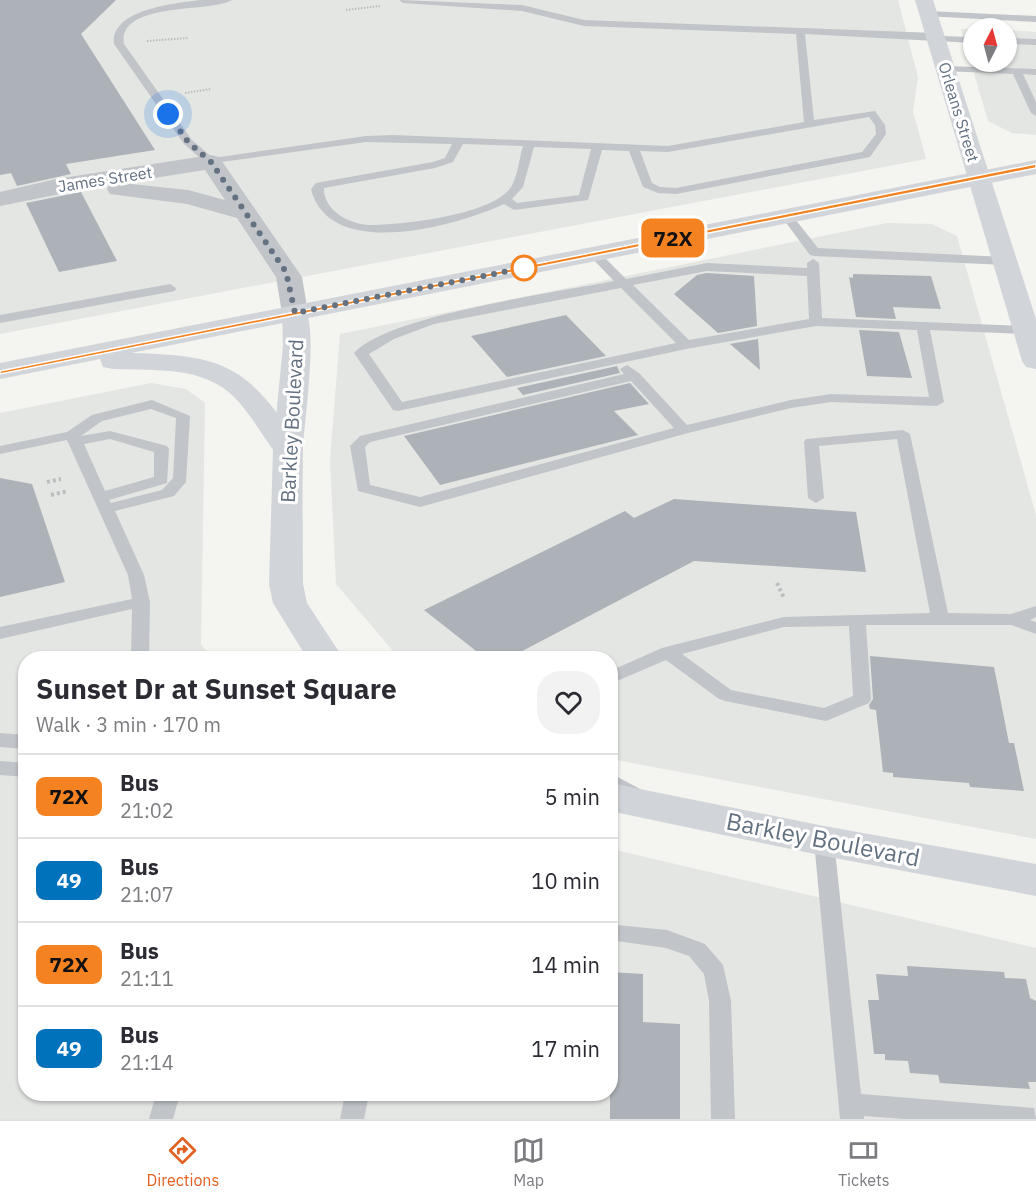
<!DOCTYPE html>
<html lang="en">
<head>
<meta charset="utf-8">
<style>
  :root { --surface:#fff; --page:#f2f2f3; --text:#2b2b33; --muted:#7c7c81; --line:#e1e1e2; --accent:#e26022 }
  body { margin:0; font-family:"IBM Plex Sans",sans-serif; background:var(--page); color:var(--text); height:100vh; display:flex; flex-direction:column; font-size:22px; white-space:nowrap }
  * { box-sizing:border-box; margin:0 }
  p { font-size:20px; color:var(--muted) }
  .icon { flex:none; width:33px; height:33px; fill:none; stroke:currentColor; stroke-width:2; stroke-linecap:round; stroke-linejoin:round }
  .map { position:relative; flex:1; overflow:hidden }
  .details { position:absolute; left:18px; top:651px; width:600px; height:450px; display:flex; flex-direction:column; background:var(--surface); border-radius:24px; box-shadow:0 2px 4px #0004 }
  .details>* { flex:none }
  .badge { padding:0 12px; border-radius:9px; font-size:21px; line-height:39px }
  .needle { width:39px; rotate:6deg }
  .tools { position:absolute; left:963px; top:18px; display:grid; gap:12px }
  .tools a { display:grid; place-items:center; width:54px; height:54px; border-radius:50%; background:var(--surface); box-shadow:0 2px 4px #0004; font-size:30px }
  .you { position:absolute; width:30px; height:30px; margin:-15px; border:4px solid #fff; border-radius:50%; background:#1a73e8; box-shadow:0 0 0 9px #1a73e833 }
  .map>.badge { position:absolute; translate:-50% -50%; box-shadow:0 0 0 3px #fff }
  .round { display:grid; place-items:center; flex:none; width:63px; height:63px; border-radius:24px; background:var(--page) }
  .summary { display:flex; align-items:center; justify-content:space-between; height:102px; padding:0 18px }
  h1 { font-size:28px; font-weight:700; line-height:45px }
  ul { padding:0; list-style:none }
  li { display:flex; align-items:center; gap:18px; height:84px; padding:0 18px; border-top:2px solid var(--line) }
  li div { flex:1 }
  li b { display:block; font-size:22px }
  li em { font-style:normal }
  li .badge { min-width:66px; font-weight:700; text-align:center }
  .dock { display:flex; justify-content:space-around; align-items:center; height:84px; border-top:2px solid var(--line); background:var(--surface); font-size:16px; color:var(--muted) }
  .dock a { display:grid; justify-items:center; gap:3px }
  .dock .active { color:var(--accent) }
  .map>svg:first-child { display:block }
  .built { fill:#e4e6e3 }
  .building { fill:#acb2b8 }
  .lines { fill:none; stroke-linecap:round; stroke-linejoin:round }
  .path-far1 { stroke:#bbbdbf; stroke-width:2; stroke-dasharray:1.5 1.5; stroke-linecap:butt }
  .path { stroke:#bbbdbf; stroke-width:4; stroke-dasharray:3 3; stroke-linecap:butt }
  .service { fill:#c1c4c8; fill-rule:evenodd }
  .tertiary { fill:#c1c4c8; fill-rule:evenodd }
  .secondary { fill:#d1d5da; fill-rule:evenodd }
  .primary { fill:#d1d5da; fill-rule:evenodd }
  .line { fill:#f58220; stroke:#fff; stroke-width:1.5 }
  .walk { stroke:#637181; stroke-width:6; stroke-dasharray:0 10.8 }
  .stop-dot { fill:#fff; stroke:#f58220; stroke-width:3 }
  .labels { text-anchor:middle; stroke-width:6; stroke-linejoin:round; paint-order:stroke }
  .far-street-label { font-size:16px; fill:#637181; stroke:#fff }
  .street-label { font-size:20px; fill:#637181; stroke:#fff }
  .near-street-label { font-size:24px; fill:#637181; stroke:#fff }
</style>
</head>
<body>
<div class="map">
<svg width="1036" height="1119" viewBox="0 0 1036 1119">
  <rect width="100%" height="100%" fill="#f4f4f0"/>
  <path class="built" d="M0,0h898l20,77 -5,34 13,48 -926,175z
    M961,29h12l1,33h32l1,-32 29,2v103l-24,-2 -24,-12z
    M887,223l45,1 25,12 79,279v324l-425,-80 -1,-101h-211l-63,-74 -6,-124 10,-126z
    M151,383l35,6 19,14 -4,242 13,13h-188v436h584l1,-245 425,99v171h-1036v-706z"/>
  <path class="building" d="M0,0h116l-35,34 74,116 -89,14 5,10 -54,12 -6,-13 -11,2z
    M81,192l36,69 -58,11 -33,-69z
    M707,273l47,3 3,50 -39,7 -44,-39 23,-19z
    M853,274l78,2 10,33 -48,-2 3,12 -40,-2 -7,-40 4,1z
    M566,315l40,41 -99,21 -36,-41z
    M859,330l40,2 13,46 -45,-2z
    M758,339l2,31 -30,-26z
    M617,366l3,7 -97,22 -6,-7z
    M630,383l19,21 -35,7 24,24 -198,50 -36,-49z
    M0,478l32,6 33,98 -65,15z
    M674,499l182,13 10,60 -172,-11 -185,97h-24l-61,-48 201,-99 9,7z
    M870,656l124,11 15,76h5l10,48 -54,-4 -1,-4 -76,-6v-4l-10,-1 -7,-62 -6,-1 -1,-4 4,-6z
    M907,966l97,6 1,6 21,1 4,19 6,3v81h-8l2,7 -90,-6 -2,-8 -28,-2 -2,-12 -23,-1v-6h-11l-6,-54h11l-3,-26 32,2z
    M610,972l33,2v48l37,2v95h-70z"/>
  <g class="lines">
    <path class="path-far1" d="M346,10l34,-4
      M147,41l41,-3
      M185,93l26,-4"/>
    <path class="path" d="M47,482l14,-3
      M51,495l17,-4
      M777,583l7,15
      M210,658l19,-3"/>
    <path class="service" d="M201,0h31c-20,13 -115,1 -108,44l68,96 21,18 153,-22 27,-1 275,11 136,-24 -8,-88 -212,-8 -62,-15 -119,-8 -4,-3 123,5 62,15 351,13 4,3 35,1v6l-169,-9 9,86 61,-9 10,14 1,9 -16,23 -194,37 -18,-1 -15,-6 -14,-36 -27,-1 -14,50 -74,10 -10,-6c-47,22 -175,58 -193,-15l5,-6 117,-21 12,-4 7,-14 -86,-2 -159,22 -23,-20 -70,-100c-4,-35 63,-41 87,-44zM869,117l6,8 1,9 -14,18 -186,36 -16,-1 -8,-4 -12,-32 28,1zM463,144l60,2c-4,13 -5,30 -12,41 -18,28 -110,38 -142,38 -20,-1 -46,-15 -45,-37l111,-20 18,-6zM534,147l57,2 -12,46 -62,8 -5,-4 11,-12z
      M928,11l108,5v6l-111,-6v-4z
      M1006,38l30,1v6l-30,-1z
      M946,66l90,3v6l-13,-1 13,28v14l-5,-3 -18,-39 -70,-3 -2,-2z
      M787,212l4,2 27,34 187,9 6,4 -6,4 -191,-9 -4,-1 -29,-39z
      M594,250l4,1 28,28 81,-16 100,5v-5l6,-4 6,4 3,55 204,8 7,4 -7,4 -96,-4 14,72 -7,4 -106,-4 -40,6 -103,25 -268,74 -62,-16 -8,-45 10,-10 264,-62 -4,-5 7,-4 12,8 48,52 104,-25 40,-6 98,3 -12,-67 -101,-4 -130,23 -288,62 -5,-1 -39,-57c33,-38 206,-61 260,-72l-26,-27zM707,271l100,5 2,43 -120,21 -56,-55zM621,288l55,55 -274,59 -33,-48 25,-15 40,-15zM631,381l43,47 -254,69 -50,-12 -5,-38 5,-5z
      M170,284l6,4 -1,3 -175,32v-8z
      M152,400l38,16 -4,66 -12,14 -59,15 29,64 6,27 -1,56h-18l1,-49 -132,30v-12l132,-28 -4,-24 -61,-135 -67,14v-8l67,-14 25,-17zM151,409l25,9 -3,60 -11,12 -51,13 -2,-3 58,-17 2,-34 -2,-3 -57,-15 -29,5 21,-15zM110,439l44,13v25l-49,14 -21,-47z
      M903,430l7,4 38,179 63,1 25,-8v11l-6,3 6,2v12l-25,-9h-145l5,74 -2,4 -43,18 -101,-20 -6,-2 -53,-39 -56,24v-13l52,-23 122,-31 146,-4 -33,-174 -78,7 5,52 -8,5 -8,-5 -4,-56 2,-3zM849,626l4,70 -29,12 -93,-18 -49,-36 102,-27z
      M0,733l26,2v14l-26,-2z
      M0,761l26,2v14l-26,-2z
      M610,773l32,17 3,5 -3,5c-12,4 -21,-4 -32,-11z
      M824,833l7,3 3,5 27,253 173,14 2,11h-131l-41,-3v3h-24l-26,-278 3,-5z
      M617,925l50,5 38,14 18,21 8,36 4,118h-24l-2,-118 -5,-27 -15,-18 -23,-8 -56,-8v-12z
      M156,1094h24l-7,25h-24z
      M345,1094h24l-5,25h-24z"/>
    <path class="tertiary" d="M211,155l8,2 83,120 6,36 -4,6 -9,2 -9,-2 -4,-6 -6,-36 -39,-59 -50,-14 -77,-10 -3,-5 3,-5 -110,22v-14l56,-13zM205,170l20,30 -37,-10 -66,-7z"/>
    <path class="secondary" d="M915,0h18l103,319v50l-10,-2 -4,-6z
      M295,305l9,2c15,22 0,113 -1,143 -1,44 0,89 0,134l4,19 36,55h-36l-34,-55 -4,-19 4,-135 10,-104 -1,-32 4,-6z
      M610,783l214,43 212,38v32l-212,-40 -214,-45z"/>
    <path class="primary" d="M1036,160v14l-905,179c100,2 117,16 172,96l-4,6 -11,3 -11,-3c-14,-18 -25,-39 -41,-56 -32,-34 -81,-28 -123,-30l-10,-2 -3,-8 -100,20v-16z"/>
  </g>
  <path class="line" d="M1036,164v4l-1036,206v-3z"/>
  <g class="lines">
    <path class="walk" d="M168,114l20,28 23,20 75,110 9,41 229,-45"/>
  </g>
  <circle class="stop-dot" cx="524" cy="268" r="12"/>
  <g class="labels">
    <g class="far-street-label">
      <text transform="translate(959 112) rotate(73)" y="6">Orleans Street</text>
      <text transform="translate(105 179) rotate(-9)" y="6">James Street</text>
    </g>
    <g class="street-label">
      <text transform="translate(292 421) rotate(-87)" y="7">Barkley Boulevard</text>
    </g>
    <g class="near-street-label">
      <text transform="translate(823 840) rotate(11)" y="8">Barkley Boulevard</text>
    </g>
  </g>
</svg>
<div class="tools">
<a><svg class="needle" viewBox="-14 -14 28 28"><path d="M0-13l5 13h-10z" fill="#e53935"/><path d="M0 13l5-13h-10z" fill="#7c7c81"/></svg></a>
</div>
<div class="you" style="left:168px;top:114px"></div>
<b class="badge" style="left:673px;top:238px;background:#f58220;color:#111">72X</b>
<section class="details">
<div class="summary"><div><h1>Sunset Dr at Sunset Square</h1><p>Walk · 3 min · 170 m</p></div><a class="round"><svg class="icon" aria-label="heart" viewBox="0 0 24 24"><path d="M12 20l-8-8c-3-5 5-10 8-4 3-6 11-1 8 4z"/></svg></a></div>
<ul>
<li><span class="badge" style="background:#f58220;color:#111">72X</span><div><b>Bus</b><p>21:02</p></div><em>5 min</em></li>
<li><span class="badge" style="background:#0072bc;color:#fff">49</span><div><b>Bus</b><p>21:07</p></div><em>10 min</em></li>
<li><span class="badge" style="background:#f58220;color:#111">72X</span><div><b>Bus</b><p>21:11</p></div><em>14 min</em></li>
<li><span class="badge" style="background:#0072bc;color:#fff">49</span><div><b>Bus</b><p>21:14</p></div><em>17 min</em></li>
</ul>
</section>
</div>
<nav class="dock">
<a class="active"><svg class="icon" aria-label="directions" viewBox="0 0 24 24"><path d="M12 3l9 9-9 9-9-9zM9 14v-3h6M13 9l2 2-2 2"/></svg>Directions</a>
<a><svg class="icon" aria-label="map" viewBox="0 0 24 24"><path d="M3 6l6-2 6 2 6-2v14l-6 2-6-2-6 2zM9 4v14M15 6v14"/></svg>Map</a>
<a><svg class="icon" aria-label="tickets" viewBox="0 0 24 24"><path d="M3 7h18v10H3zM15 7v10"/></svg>Tickets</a>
</nav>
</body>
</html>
